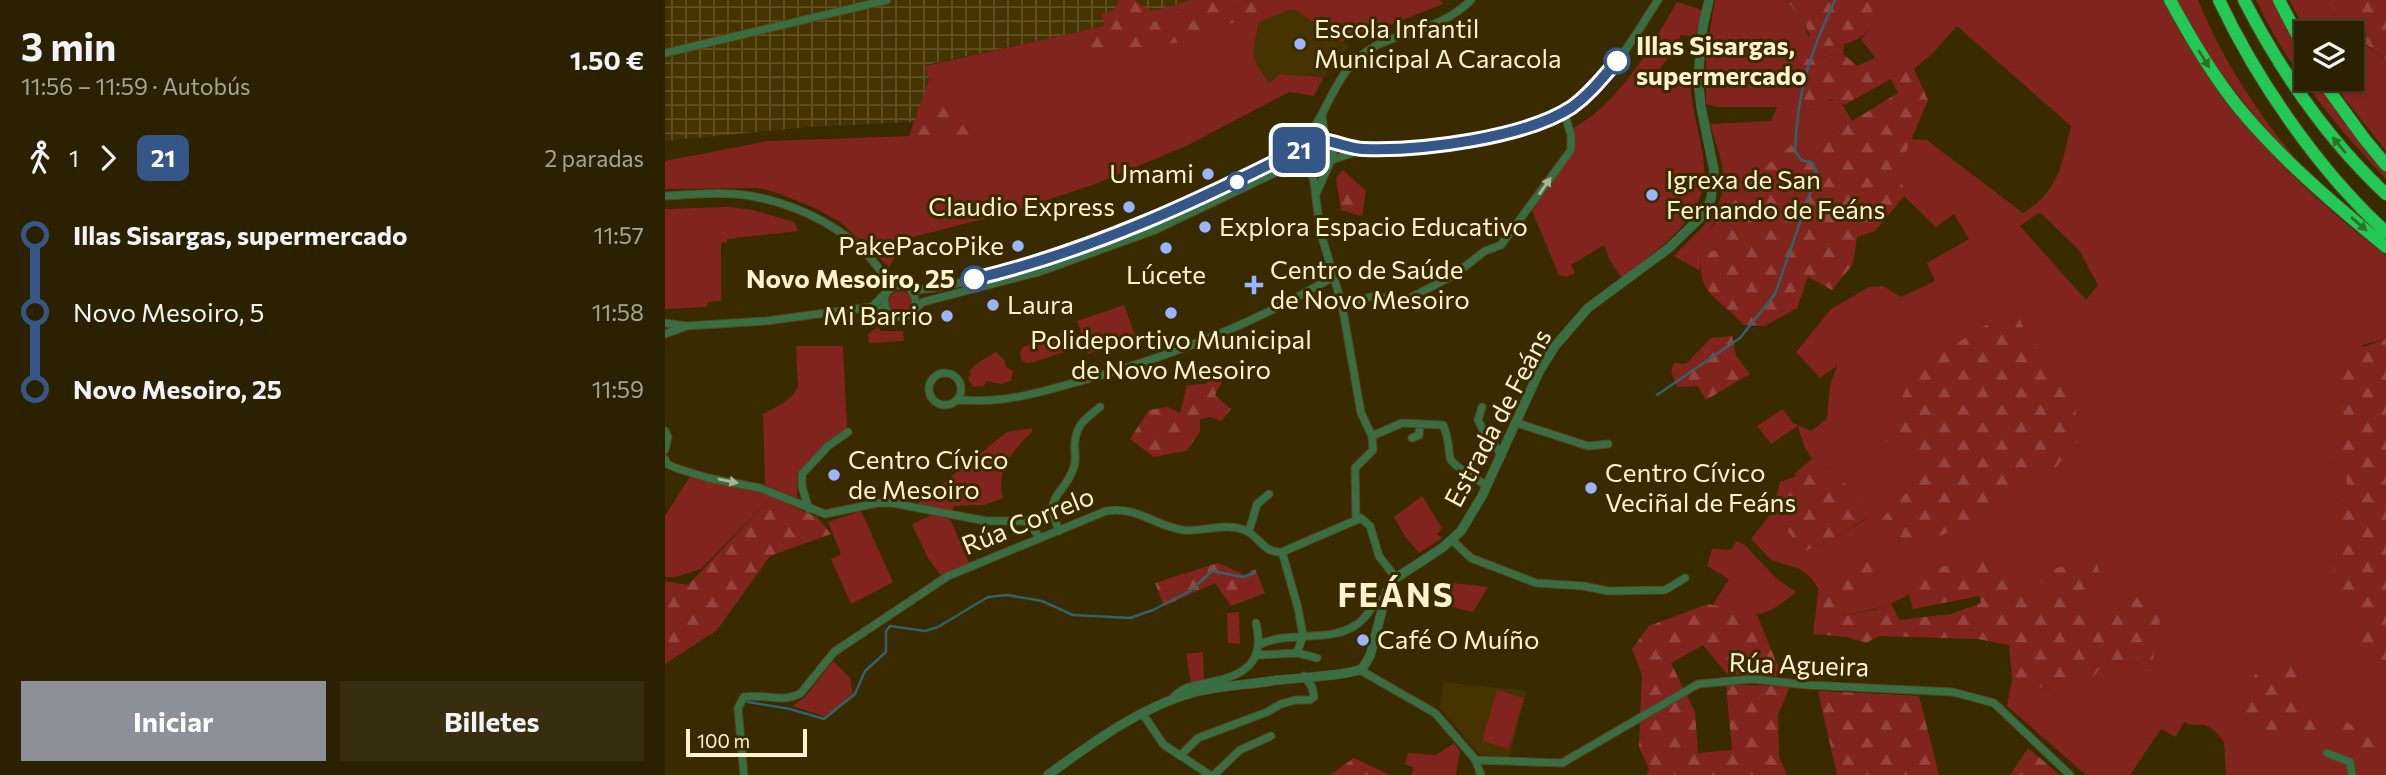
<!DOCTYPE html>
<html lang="es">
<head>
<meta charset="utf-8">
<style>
  :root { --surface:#2b2000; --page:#372d0f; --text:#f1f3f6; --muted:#a6a399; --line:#473e22; --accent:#8c9099 }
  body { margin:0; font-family:Commissioner,sans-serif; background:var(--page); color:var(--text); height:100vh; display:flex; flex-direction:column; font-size:26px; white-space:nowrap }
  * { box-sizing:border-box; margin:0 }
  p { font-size:23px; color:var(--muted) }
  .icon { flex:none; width:38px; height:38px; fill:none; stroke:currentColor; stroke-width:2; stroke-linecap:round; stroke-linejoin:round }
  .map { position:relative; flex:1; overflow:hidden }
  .panel { display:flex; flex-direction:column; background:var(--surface); width:665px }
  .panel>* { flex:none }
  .badge { padding:0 14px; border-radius:10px; font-size:24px; line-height:46px }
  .controls { position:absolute; left:1629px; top:21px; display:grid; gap:14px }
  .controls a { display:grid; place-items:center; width:70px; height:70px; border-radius:0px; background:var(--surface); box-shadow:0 2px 5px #0004,0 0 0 2px var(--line); font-size:35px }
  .scale { position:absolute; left:21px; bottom:18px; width:121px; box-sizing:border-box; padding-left:7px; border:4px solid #fef2d3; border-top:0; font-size:19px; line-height:24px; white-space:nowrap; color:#fef2d3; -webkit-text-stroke:5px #392a00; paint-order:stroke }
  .map>.badge { position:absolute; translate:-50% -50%; box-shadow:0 0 0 4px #fff }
  .legs { display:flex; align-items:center; gap:10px; height:77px; padding:0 21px; font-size:23px }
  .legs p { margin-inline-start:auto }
  .summary { display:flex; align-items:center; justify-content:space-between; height:119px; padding:0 21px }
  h1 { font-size:38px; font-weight:700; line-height:52px }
  .button { display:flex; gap:14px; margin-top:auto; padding:14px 21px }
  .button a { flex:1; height:80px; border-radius:0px; background:var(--accent); color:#fff; font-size:28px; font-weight:700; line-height:80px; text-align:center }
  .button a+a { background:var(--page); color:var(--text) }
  ul { padding:0 21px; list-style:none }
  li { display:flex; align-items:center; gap:24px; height:77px; font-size:26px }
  li i { display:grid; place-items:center; width:10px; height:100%; margin:0 9px; background:currentColor }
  li i::after { content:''; width:18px; height:18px; margin:-9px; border:5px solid; border-radius:50%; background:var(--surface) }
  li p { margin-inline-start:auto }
  li:first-child i { background:linear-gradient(#0000 50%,currentColor 0) }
  li:last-child i { background:linear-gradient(currentColor 50%,#0000 0) }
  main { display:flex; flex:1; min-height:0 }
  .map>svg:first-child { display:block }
  .built { fill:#453300 }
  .industrial { fill:url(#industrial-grid) }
  .green { fill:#82241e; fill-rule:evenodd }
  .forest { fill:url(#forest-firs) }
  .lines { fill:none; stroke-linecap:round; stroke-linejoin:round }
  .stream { stroke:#2f646b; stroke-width:2.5 }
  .minor-casing { stroke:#55461e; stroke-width:9 }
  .tertiary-casing { stroke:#55461e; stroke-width:10 }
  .motorway-casing { stroke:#55461e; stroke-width:14 }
  .minor { stroke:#396e42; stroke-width:7 }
  .tertiary { stroke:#396e42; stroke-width:9 }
  .motorway { stroke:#22c957; stroke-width:12 }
  .oneway { fill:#2f7227 }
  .oneway2 { fill:#a5b792 }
  .line-1-casing { stroke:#fff; stroke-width:16 }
  .line-1 { stroke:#355787; stroke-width:10 }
  .poi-dot { fill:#9ab5fd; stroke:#392a00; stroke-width:2.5 }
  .stop-1-dot { fill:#fff; stroke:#355787; stroke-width:3.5 }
  .labels { text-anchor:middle; stroke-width:6; stroke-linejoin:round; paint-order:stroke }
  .poi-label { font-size:26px; fill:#fef2d3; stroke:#392a00; text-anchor:start }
  .stop-label { font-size:26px; font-weight:bold; fill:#fef2d3; stroke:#392a00; text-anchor:start }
  .street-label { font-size:26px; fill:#fef2d3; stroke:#392a00 }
  .district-label { font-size:33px; font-weight:bold; letter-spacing:2px; fill:#fef2d3; stroke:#392a00 }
</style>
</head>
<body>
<main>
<section class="panel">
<div class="summary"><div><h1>3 min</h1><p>11:56 – 11:59 · Autobús</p></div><b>1.50 €</b></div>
<div class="legs"><svg class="icon" aria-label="walk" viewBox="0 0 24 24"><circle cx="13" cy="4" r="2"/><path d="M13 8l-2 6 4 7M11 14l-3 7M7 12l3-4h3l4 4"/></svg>1<svg class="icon" aria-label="forward" viewBox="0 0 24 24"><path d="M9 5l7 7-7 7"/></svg><b class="badge" style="background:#355787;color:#fff">21</b><p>2 paradas</p></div>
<ul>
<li><i style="color:#355787"></i><b>Illas Sisargas, supermercado</b><p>11:57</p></li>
<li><i style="color:#355787"></i><span>Novo Mesoiro, 5</span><p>11:58</p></li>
<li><i style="color:#355787"></i><b>Novo Mesoiro, 25</b><p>11:59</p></li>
</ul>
<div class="button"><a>Iniciar</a><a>Billetes</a></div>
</section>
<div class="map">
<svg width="1721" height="775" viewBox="0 0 1721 775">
  <defs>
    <pattern id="industrial-grid" width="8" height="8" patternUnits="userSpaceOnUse" patternTransform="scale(1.75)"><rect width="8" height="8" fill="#453300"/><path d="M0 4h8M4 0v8" fill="none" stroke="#615124"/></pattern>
    <pattern id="forest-firs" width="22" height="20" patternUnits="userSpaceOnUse" patternTransform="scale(1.75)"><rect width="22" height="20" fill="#82241e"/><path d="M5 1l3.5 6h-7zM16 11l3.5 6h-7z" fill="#95443e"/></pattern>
  </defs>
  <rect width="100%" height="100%" fill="#392a00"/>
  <path class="built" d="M624,10l9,1 52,36 -12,9 -15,22 -12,-4 -15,4 -16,-4 -11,9 -11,-14 -7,-19 8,-28z
    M779,682l83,9 -18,66 -29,-2 -41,-48z"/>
  <path class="industrial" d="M0,0h455l-15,26 -179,39 3,14 -14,43 -107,5 -143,14z
    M470,0h56l-37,11 -11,-4z"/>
  <path class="green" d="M455,0h15l8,7 11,4 37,-11h60l-16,8 1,12 47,-20h157l3,4 -79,31 -12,-1 -10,8 -45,-31 -8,-1 -30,12c-7,33 -11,32 10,61l11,-9c16,4 28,-1 43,4l-9,18 -25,-4 -103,54 -91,38 -84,28 -106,27 -16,28 -49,-45 -23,-13 -37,-15 -21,-6 -94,1v-28l103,-20 141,-5 20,-56 -4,-14 179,-40 -2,-12 10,-3z
    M1050,0h71l18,21 4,15 26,10 10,-2 -1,10 -37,5 -10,19 9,15 -2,10 2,5 6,2c23,-15 29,-13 41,11l-12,3 -23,30h-10l-47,17 -50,57 9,21 -18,5 -1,17 -26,-15c22,-24 56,-48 49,-85 -2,-16 -9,-31 -13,-47l61,-3 6,-14h-59l-12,-3v-50z
    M1208,0h291c21,33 41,69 64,101 42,60 101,109 158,155v83l-23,6 -21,56 2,9v16l-15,31 17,18 1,15 -10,12 49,49v224h-160l-2,-33c-5,-5 -10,-14 -17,-16 -8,-3 -15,1 -23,-4l-8,15 -15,-8 -31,46h-44l-79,-69 5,-27 39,11 55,-30 46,5 -56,-49 -162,-46c-8,8 -16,17 -25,24 -21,14 -46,18 -71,22l-27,-38 -11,-9 -29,-9 -20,-21 22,-28 30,41 29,-13 33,-19 -35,-52 -34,8 -2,-2 18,-15 -8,-13 -6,-20 -27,18 -14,-18 26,-17 10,14 18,8 16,-12 3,-34 7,-19 -17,12 -24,-26 35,-43 38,-22 14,-1 18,11 34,-16 -8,-18 42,-24 -15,-25 -18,13 -32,-31 1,-2 -8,-21 14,-34 16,1 96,73c36,-22 39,-49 48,-87l-114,-100 -24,27 -19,16 -5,-3 -18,13 -30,-40 12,-13zM1373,213l5,2 36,35 19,35 -12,15 -66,-74z
    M1512,0h21c25,62 64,120 107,170 -52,-51 -94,-106 -128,-170z
    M1591,0h17l33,64 1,15h8l22,34 49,58v8c-51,-54 -98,-111 -130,-179z
    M1624,0h39l21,33h-42z
    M1012,2l25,8 -6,27 -15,-2 -7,16 -19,23 10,10 9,-5h16c1,30 11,57 14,86 5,53 -46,83 -82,113l-12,-17 -6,-16 -33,20 4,8 -8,4 -8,-2 -27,-64 41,-60 2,-8 -3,-14c9,-6 19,-12 27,-19 33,-29 56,-71 78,-108z
    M1687,35l34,25v91l-41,-52 -12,-20h19z
    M642 154a11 11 0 1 1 22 0a11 11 0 1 1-22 0Z
    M64,207l24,3 41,12 4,9 -71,8v3l-6,1v58l-13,1 -1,5 -42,2v-100z
    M224 302a11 11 0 1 1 22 0a11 11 0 1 1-22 0Z
    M459,305l12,33 -48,16 -11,-33z
    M212,327l5,4h21l1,10 -35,2 -1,-9z
    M399,332c11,0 18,4 14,16l-45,14 -7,1 -5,-3 -1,-8 3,-5z
    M131,346h47l4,83 -19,12 -31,32v25l-32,-13 -2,-71c13,-7 30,-14 35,-28z
    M331,352l9,9 1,6 7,4 -2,10 -10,3 -15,-3 -2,5 -11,1 -5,-9 3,-3 -2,-4 10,-9z
    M367,428v4c-19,18 -37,39 -29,66l-19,7 -30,1 -2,6 -35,-8 90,-72z
    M26,475l65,15 16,7 -71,72 -26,8h-10v-61z
    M757,496l20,32 -5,6 5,4 -23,15 -15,-18 -10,-18z
    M196,511l32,71 -42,22 -20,-45 10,-5 -13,-32z
    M267,515l18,4 19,44 -27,14 -14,-19 -16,-34z
    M1071,541l9,4 30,32 21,15c-37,31 -40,23 -84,14l17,-27 -22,-13 5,-17 19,1z
    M780,582l43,5 -15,25 -29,-7 -1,4 -4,-2z
    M574,612l1,32 -12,-1 -1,-30z
    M538,652l1,28 -13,3 -5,-29z
    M168,661l17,17 3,18 -27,21 -34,-11 13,-9z
    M832,690l27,8 -15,51 -27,-8z
    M789,743l6,8 -4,24h-45l3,-7 -9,-4 3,-11 28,2z"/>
  <path class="forest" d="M463,0h5l21,22 54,-22h8l19,8 16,-8h32l-92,41 -50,6 -65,4 -6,-12 36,-5z
    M1121,0h87v26c-18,20 -34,21 -60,19l-9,-24z
    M1663,0h58v60l-34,-27 -5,-1z
    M1178,54l14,12 18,-8 16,20 3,-8 15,-4 5,3 14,31 -31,73 9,21 -31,37 -18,6 -4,27 -21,26 -24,-13 -11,31 -32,18 -22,-1c-24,-28 -46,-29 -42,-71l18,-5 -9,-20 50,-58 34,-28 13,11h10l23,-30 12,-3 46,-28 -7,-14 -47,26 -13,-6 -20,11 -6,-2 -2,-5 2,-10 -9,-14 2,-15 8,-5z
    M282,98l31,37 -69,1z
    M678,170l23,21 -4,25 -21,-6 -5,-32z
    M1351,307l7,21 51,66 4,48 -25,28 -43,17 -44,37 -44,20 -49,-16 46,-48 -4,-21 -30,-19 29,-71z
    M1067,336l4,20 14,18 -44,26 -8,-14 -21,1 -6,-16 3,-8 12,1 25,-26z
    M1721,339v324l-28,2 -4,-8c16,-20 -10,-63 -19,-84 -4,-8 -6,-18 -9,-27l13,1c-7,-30 -12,-32 8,-58l-1,-14 -17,-18 -1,-17 16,-15 -3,-44 7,-29z
    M545,378l12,3 -7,14 16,14 -10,12 -11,-4 -10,2v13l-14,19 -32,6 -24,-18 19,-29 19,-3 12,6 7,-28 19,-1z
    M1165,468l43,46 -41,25 -29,13 -30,-41 7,-29 26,-9z
    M107,497l45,20 14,17 -61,22 -53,74 -52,34v-83l23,4z
    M1199,552l15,24 -39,40 34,-6 17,-7 8,17 52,-6 30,-11 -2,-7 -66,13 -4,-15 25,-24 44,-16 19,10v14h15l14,6 -4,11 26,5 6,-5 -19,-20 60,-19 7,27 -18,10 -10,13 22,10 24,-4 7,-16 29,5 4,19 -8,45 -46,-5 -12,16 -43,14 -39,-11 -3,-34 -31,-6 -99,-3 -13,7 -19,-6 -34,-3 6,-48z
    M553,563l27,12 10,-6 10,24 -34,13 -16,-23 -51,23 -9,-23z
    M1043,604l49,11 25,61 -55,-2 -24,-29 -32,18 24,49 3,41 34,-3 -6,-65 64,1 -12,29 1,42 8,18h-141l3,-6 -10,-22 3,-72 -10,-26 17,-23z
    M1630,652l8,48 14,30 -28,8 -39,-9 -14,-17 19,-23 -1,-14z
    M1153,691l101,5 20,79h-102z
    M1668,713l42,28 11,5v5l-13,14 -33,-26z
    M1363,748l32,27h-50z
    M689,758l36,17h-60z"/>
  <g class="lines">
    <path class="stream" d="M992,395l83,-57 35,-44 42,-120 -4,-11 -12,-3 -6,-9c2,-59 15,-98 40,-151
      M83,702l42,7 34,10 31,-25 10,-23 21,-19v-21l4,-5 35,5 13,-4 50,-30 19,-2 35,6 31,14 57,3 23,-8 37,-19 22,-20 31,6 12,-4"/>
    <defs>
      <path id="minor" d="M0,53l222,-53
        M657,116l3,25
        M638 154a15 15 0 1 1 30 0a15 15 0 1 1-30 0Z
        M662,141c60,21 213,-3 261,-46 29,-27 49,-63 70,-95
        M642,143c4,-11 9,-19 15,-29 18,-35 27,-59 67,-74 30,-11 58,-16 82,-40
        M667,160l29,-10
        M644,166l5,16 6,48 22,75 19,108 11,23 1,14 -18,18 1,52
        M652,192l12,-27
        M0,196c23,-1 47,-4 70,-2 56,4 133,41 155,95
        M246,290c33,-1 67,-12 99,-21 103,-29 199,-73 294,-122
        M221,294l-2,5 2,11 8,7h11l18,-15 116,-30 116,-42 128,-61 22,-7
        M677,305l32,-9 25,5 9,-2 46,-24 31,-24 16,-6 70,-95v-15l-7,-23
        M206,307c8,-5 14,-16 22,-20 16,-7 26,9 21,23
        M0,323l21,3 80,-5 105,-14 15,3
        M0,334l19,-7
        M264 389a16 16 0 1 1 32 0a16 16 0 1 1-32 0Z
        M292,400c12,0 25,1 37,0 28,-2 56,-11 83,-18 89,-24 177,-58 256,-105
        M817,407l-4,13 6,12 18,23
        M852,423l71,23 20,-2
        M0,431l3,6 -3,13
        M707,436l30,-13 41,2c6,13 5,20 7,33 2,7 30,24 37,27
        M747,438l7,-3 1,-10
        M0,459l2,5 9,4 32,10 52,10 65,26 53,-11h14l94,18h38l6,3 9,13
        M144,509l-7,-22v-13l26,-28 20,-14
        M394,531c-16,-40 4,-32 15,-64 2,-5 1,-10 1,-16 -2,-23 8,-31 25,-44
        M584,531l8,-27 12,-10
        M787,540l19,18 65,25 47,3 25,5 57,-1 20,-12
        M617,552l16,56 5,28 -6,17
        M594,645c29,-15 71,-2 97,-20 10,-6 15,-17 21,-25h6
        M593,655l39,-2 20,5
        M695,670l75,43 40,46 6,16
        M507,699c11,-14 27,-14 44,-18 35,-8 48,-24 40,-58
        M477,713l22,32 46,30
        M1662,753l23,9 2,13
        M515,756l18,-18 69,-26 14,-8 15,-4h14l4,-3 -2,-10 -8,-11
        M810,760l87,3 136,-79 55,-5 54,6 146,7 41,11 76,72
        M79,775l-6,-67 6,-11c20,-4 37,7 57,-4l33,-41 114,-76 158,-65c34,-5 47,15 77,19 20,2 39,-7 59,-1 17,5 21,25 40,23l79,-34 9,8 9,30 17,22
        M549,775l26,-25 31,-14"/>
      <path id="tertiary" d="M383,775c44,-32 91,-67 144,-82 25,-7 53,-8 79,-12 18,-3 78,-5 90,-12 4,-3 6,-9 9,-13l17,-65 9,-13 46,-30 19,-17 21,-35 57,-124 16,-26 33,-38 81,-60 35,-34 7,-15 3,-29 -13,-63 -3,-29 5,-52 6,-26"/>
      <path id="motorway" d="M1505,0c20,37 42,75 69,108 43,52 95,96 147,139
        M1554,0c38,81 101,172 167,232
        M1579,0c37,72 83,139 142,194
        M1614,0l28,54
        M1656,79l42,58 23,28"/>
    </defs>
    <use href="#minor" class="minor-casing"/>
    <use href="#tertiary" class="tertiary-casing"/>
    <use href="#motorway" class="motorway-casing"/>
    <use href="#minor" class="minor"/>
    <use href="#tertiary" class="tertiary"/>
    <use href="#motorway" class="motorway"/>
  </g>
  <defs><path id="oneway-solid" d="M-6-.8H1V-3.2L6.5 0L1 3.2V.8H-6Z" transform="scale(1.75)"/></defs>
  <g class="oneway">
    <use href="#oneway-solid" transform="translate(1539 59) rotate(58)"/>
    <use href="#oneway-solid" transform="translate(1674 145) rotate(-130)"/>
    <use href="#oneway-solid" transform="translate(1694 224) rotate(41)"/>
  </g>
  <g class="oneway2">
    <use href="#oneway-solid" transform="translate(880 186) rotate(-55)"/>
    <use href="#oneway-solid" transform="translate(63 481) rotate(11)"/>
  </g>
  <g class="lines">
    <defs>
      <path id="line-1" d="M309,279c117,-28 224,-78 330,-132l8,-7c14,-3 36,9 52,9 57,2 161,-11 208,-42 18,-13 31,-30 45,-46"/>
    </defs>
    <use href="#line-1" class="line-1-casing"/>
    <use href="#line-1" class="line-1"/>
  </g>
  <g class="poi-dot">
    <circle cx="635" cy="44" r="7"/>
    <circle cx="543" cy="174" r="7"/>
    <circle cx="987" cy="195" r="7"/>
    <circle cx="464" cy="207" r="7"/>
    <circle cx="540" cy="227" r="7"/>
    <circle cx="353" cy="246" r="7"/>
    <circle cx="501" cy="248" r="7"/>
    <path d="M585.5 274.5h7v7h7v7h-7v7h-7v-7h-7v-7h7z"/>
    <circle cx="328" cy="305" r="7"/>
    <circle cx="506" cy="313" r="7"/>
    <circle cx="282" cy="316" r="7"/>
    <circle cx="169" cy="475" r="7"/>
    <circle cx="926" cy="488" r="7"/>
    <circle cx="698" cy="640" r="7"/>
  </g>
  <g class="stop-1-dot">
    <circle cx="952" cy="61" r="12"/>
    <circle cx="572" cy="182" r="9"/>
    <circle cx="309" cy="279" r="12"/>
  </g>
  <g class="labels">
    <g class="poi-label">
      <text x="649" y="38">Escola Infantil<tspan x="649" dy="30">Municipal A Caracola</tspan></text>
      <text x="529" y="183" text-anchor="end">Umami</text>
      <text x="1001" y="189">Igrexa de San<tspan x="1001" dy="30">Fernando de Feáns</tspan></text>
      <text x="450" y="216" text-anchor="end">Claudio Express</text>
      <text x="554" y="236">Explora Espacio Educativo</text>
      <text x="339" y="255" text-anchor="end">PakePacoPike</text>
      <text x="605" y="279">Centro de Saúde<tspan x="605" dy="30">de Novo Mesoiro</tspan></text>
      <text x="501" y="284" text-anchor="middle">Lúcete</text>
      <text x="342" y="314">Laura</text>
      <text x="268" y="325" text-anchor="end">Mi Barrio</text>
      <text x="506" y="349" text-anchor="middle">Polideportivo Municipal<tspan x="506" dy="30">de Novo Mesoiro</tspan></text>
      <text x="183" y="469">Centro Cívico<tspan x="183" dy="30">de Mesoiro</tspan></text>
      <text x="940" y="482">Centro Cívico<tspan x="940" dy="30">Veciñal de Feáns</tspan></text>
      <text x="712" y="649">Café O Muíño</text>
    </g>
    <g class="stop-label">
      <text x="971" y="55">Illas Sisargas,<tspan x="971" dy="30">supermercado</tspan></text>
      <text x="290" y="288" text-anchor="end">Novo Mesoiro, 25</text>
    </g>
    <g class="street-label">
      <text transform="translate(833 418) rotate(-62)" y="9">Estrada de Feáns</text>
      <text transform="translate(363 521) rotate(-22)" y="9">Rúa Correlo</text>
      <text transform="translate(1134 665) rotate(2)" y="9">Rúa Agueira</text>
    </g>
    <g class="district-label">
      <text x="731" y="607">FEÁNS</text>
    </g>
  </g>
</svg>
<div class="controls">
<a><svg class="icon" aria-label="layers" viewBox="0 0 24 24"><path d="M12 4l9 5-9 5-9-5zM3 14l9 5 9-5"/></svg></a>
</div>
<div class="scale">100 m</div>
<b class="badge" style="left:634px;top:150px;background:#355787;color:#fff">21</b>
</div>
</main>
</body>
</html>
